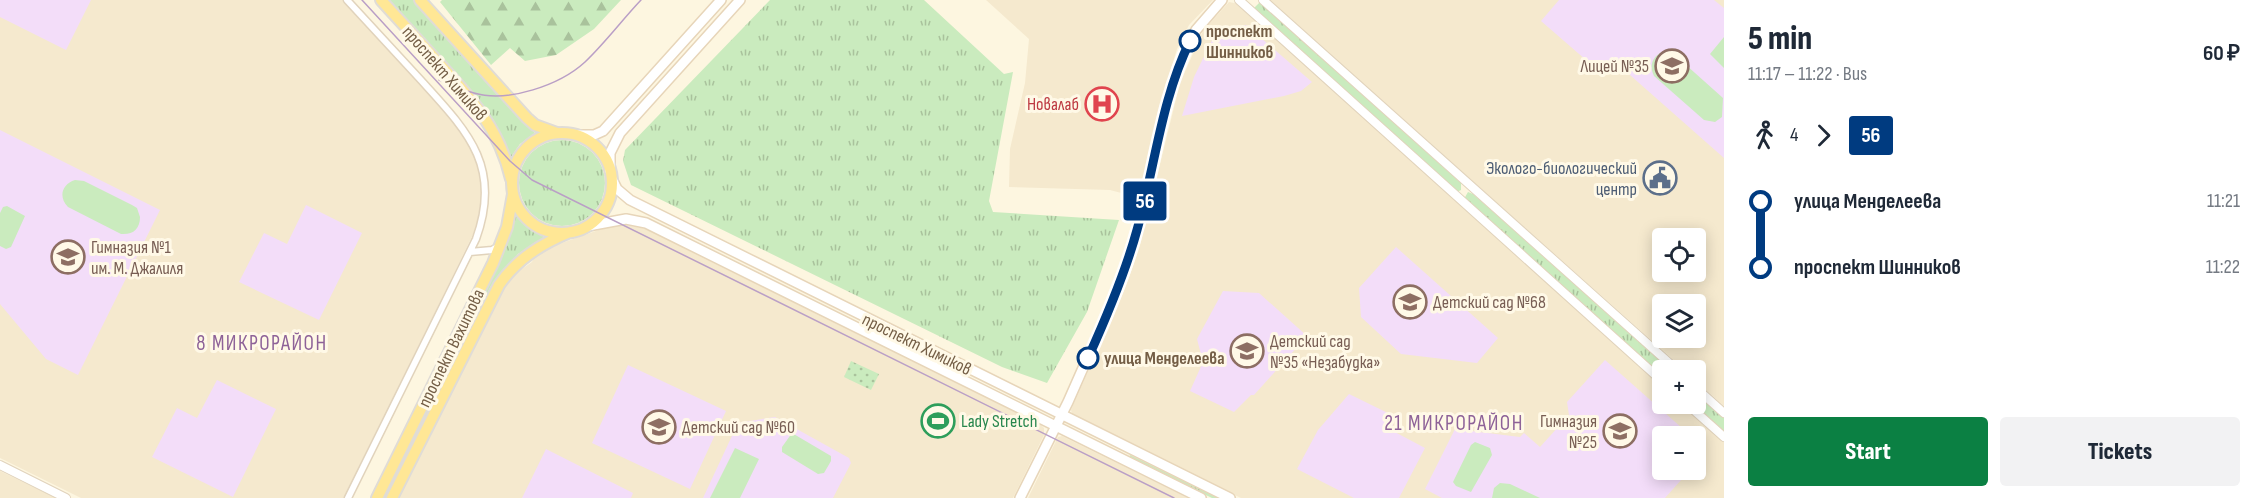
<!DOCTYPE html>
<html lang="en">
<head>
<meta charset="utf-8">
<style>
  :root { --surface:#fff; --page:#f2f2f3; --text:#1f2937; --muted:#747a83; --accent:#0b8043 }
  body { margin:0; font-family:"Sofia Sans Condensed",sans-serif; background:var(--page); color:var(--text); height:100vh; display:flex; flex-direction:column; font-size:22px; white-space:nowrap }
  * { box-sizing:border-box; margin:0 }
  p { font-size:20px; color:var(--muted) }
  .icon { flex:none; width:33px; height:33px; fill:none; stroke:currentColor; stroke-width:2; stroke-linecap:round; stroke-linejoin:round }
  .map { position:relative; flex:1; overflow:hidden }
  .sheet { display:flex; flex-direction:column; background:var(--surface); width:540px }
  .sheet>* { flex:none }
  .badge { padding:0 12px; border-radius:4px; font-size:21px; line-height:39px }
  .buttons { position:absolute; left:1652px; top:228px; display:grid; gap:12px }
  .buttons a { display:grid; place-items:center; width:54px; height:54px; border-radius:6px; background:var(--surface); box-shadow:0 3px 15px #0003; font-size:30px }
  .map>.badge { position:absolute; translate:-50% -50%; box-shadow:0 0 0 3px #fff }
  .legs { display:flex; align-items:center; gap:9px; height:66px; padding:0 24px; font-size:20px }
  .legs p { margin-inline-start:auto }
  .headline { display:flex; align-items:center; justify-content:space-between; height:102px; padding:0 24px }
  h1 { font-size:33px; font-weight:800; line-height:45px }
  .cta { display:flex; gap:12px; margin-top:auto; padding:12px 24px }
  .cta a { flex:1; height:69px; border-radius:6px; background:var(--accent); color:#fff; font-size:24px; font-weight:800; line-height:69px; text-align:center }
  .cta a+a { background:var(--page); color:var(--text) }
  ul { padding:0 24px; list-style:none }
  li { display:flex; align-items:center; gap:21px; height:66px; font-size:22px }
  li i { display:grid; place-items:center; width:9px; height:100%; margin:0 8px; background:currentColor }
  li i::after { content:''; width:15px; height:15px; margin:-8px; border:4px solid; border-radius:50%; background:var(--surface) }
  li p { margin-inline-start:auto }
  li:first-child i { background:linear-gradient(#0000 50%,currentColor 0) }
  li:last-child i { background:linear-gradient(currentColor 50%,#0000 0) }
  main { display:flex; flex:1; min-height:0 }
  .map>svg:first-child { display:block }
  .residential { fill:#f5e9ce; fill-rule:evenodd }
  .education { fill:#f3ddf9 }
  .grass { fill:url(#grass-tufts) }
  .forest { fill:url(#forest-firs) }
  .park { fill:url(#park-dots) }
  .pitch { fill:#caebbe }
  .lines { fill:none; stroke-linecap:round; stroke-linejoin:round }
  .minor-casing { stroke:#e1d3bc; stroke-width:9 }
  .tertiary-casing { stroke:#e1d3bc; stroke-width:10 }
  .secondary-casing { stroke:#e7d5b9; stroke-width:12 }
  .primary-casing { stroke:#e0dcd6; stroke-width:14 }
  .minor { stroke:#fff; stroke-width:6 }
  .tertiary { stroke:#fff; stroke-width:8 }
  .secondary { stroke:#fff; stroke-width:9 }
  .primary { stroke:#ffe795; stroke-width:10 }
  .tram { stroke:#ba9fc6; stroke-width:1.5 }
  .line-1-casing { stroke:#fff; stroke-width:14 }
  .line-1 { stroke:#003b80; stroke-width:9 }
  .stop-1-dot { fill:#fff; stroke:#003b80; stroke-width:3 }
  .labels { text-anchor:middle; stroke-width:6; stroke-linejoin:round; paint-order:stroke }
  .stop-label { font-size:18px; font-weight:bold; fill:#745e46; stroke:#fff9e7; text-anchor:start }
  .education-label { font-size:18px; fill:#785e54; stroke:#fff9e7; text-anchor:start }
  .street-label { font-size:18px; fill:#745e46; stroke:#fff9e7 }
  .health-label { font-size:18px; fill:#be3a42; stroke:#fff9e7; text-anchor:end }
  .service-label { font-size:18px; fill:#4e5e75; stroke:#fff9e7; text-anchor:end }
  .leisure-label { font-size:18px; fill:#27864d; stroke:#fff9e7; text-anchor:start }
  .quarter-label { font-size:21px; letter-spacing:1.5px; fill:#8e6298; stroke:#fff9e7 }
</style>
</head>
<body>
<main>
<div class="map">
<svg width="1724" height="498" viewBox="0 0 1724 498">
  <defs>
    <pattern id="grass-tufts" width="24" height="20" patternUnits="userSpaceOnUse" patternTransform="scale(1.5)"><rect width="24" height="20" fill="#caebbe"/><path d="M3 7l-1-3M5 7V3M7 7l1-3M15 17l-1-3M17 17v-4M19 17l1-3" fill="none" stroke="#a9c29c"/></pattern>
    <pattern id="forest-firs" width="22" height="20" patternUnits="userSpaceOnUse" patternTransform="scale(1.5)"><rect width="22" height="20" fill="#caebbe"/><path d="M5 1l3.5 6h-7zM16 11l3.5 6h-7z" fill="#a9c29c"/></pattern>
    <pattern id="park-dots" width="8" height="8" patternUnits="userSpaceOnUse" patternTransform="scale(1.5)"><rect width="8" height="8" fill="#caebbe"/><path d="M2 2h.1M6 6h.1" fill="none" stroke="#a9c29c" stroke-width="1.8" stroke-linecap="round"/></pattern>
  </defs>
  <rect width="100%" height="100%" fill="#fdf6e0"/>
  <path class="residential" d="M0,0h344l110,121 13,17 10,22 5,30 -5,36 -132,272h-264l-81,-40z
    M986,0h227l-24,25 -12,24 -17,56 -20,93 -30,-8 -101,-3 1,-38 15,-66 4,-44z
    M1269,0h455v406l-29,-26v-10h-10zM1662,238h33v34h-33zM1662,304h33v34h-33z
    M1229,2l10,2 423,377v23h25l37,33v61h-483l-168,-81 -2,-7 55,-124 13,-37 41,-166 23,-52zM1662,436h33v34h-33z
    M626,225l20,4 58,27 337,169 3,3v7l-31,63h-616l105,-210 15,-18 5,-1 10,-7 3,-6 13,-8 59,-21z
    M1062,436l6,3 120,59h-160l28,-57 2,-4z
    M0,471l56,27h-56z"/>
  <path class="education" d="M0,0h91l-25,50 -66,-33z
    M1559,0h155l10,8v150l-111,-98 -12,13 -60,-52z
    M1246,25l66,57 -11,9 -17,5 -102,20 12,-39 21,-43z
    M0,130l160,80 -82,165 -32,-16 -46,-55z
    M306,205l56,28 -43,87 -80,-38 25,-49 23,11z
    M1396,247l102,91 -21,25 -76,-9 -40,-37 -2,-29z
    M1223,291l36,2 48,43 -53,59h-3l-17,17 -44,-21 13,-29 -6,-23z
    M1605,360l86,76h-29v34h28l-25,28h-223l-17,-9 30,-60 65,8 4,-4 16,14 29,-32 -2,-13z
    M628,365l98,46 -36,78 -98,-46z
    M217,380l59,29 -43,88 -81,-40 25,-49 20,10z
    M1349,394l47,23 -5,13 34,18 -26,50h-45l-57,-29 21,-39z
    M775,417l74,41 2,5 -18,35h-130l35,-75z
    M546,449l87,44 -2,5h-109z"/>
  <path class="grass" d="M388,0h25l122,133 -15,11 -9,13 -6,-15 -18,-31z
    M770,0h154l80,74 9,-2 -24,129 4,11 126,8 -32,92 -40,71 -45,-16 -371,-182 -8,-24 2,-11z
    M1260,2l201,181v7l-4,2 -204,-183z
    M519 183a43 43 0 1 1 86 0a43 43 0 1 1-86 0Z
    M1468,192l5,2 199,176h-10v6l-198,-177z
    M516,215l12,13 15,8v2l-25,16 -27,32 -106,212h-4l120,-239 9,-24 3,-18z
    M1695,391l29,26v14l-31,-27h2z
    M1130,455l89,43h-7l-83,-40z"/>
  <path class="forest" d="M442,0h179l-27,29 -38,26 -31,6 -15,-13 -19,17 -51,-63z"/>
  <path class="park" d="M851,361l28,13 -8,16 -27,-13z"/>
  <path class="pitch" d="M1724,37v31l-14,-14z
    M1662,52l9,1 5,3 47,42 -1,19 -7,5 -11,-2 -50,-44c-5,-10 -2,-19 8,-24z
    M75,180l9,1 48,24 5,3 3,9c0,12 -7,18 -19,17l-53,-27c-10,-10 -6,-23 7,-27z
    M7,206l18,10 -14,31 -5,2 -6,-3v-33l3,-6z
    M792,433l39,23v5l-7,12 -6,1 -36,-22v-5z
    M1475,442l15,6 2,7 -21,37 -15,-6 -3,-4 18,-37z
    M735,448l24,11 -19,39h-30z
    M1500,483l10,1 30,14h-48l2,-10z"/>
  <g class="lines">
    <defs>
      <path id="minor" d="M347,0c24,26 48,52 72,78 47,52 84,87 57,161l-128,259
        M470,252l22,-2 8,-4"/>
      <path id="tertiary" d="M1239,0l423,381
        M1263,0l414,370
        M1695,387l29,26
        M1687,404l37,33
        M0,465l66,33"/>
      <path id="secondary" d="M578,135h16l9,-4 118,-131
        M610,171v-18l10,-20 120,-133
        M612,179l5,10 13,11 600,298
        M588,226l38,-7 20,4 555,275
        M1020,498l48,-96 45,-102 25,-70 30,-130 17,-49 11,-21 26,-30"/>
      <path id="primary" d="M381,0c18,20 36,39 54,59 35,38 64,68 76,120
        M420,0l107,118 8,7 22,8
        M512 183a50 50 0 1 1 100 0a50 50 0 1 1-100 0Z
        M377,498l116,-235 14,-36 6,-33
        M392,498l107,-213c18,-26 42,-41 71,-53"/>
    </defs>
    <use href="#minor" class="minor-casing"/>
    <use href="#tertiary" class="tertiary-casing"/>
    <use href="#secondary" class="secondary-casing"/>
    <use href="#primary" class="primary-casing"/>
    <use href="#minor" class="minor"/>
    <use href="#tertiary" class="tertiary"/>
    <use href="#secondary" class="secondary"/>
    <use href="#primary" class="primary"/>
    <path class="tram" d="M362,0l148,161 22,19 642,318
      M439,80c11,5 23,10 35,13 34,10 86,-8 111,-31 20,-19 37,-42 56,-62"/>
  </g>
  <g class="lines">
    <defs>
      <path id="line-1" d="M1088,358c19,-42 37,-84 49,-128 18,-63 24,-130 53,-189"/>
    </defs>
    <use href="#line-1" class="line-1-casing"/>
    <use href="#line-1" class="line-1"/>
  </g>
  <defs>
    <symbol id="school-ring" viewBox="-11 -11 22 22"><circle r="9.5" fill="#fff9e7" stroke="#8d6e63" stroke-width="1.5"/><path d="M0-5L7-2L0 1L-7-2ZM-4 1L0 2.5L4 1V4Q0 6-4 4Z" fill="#8d6e63"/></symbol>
    <symbol id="hospital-ring" viewBox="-11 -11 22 22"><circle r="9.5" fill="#fff9e7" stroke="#e0444e" stroke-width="1.5"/><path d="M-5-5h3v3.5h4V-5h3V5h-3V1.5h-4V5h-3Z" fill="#e0444e"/></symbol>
    <symbol id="civic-ring" viewBox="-11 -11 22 22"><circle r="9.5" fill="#fff9e7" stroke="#5c6f8a" stroke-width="1.5"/><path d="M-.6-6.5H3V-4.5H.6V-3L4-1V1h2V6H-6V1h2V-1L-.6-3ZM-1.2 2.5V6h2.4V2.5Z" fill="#5c6f8a"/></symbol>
    <symbol id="stadium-ring" viewBox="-11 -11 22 22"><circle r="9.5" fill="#fff9e7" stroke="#2e9e5b" stroke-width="1.5"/><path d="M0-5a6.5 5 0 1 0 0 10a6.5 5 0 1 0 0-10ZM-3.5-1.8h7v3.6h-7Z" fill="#2e9e5b"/></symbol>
  </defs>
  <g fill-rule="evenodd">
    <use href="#school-ring" x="1653" y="47" width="38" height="38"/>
    <use href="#hospital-ring" x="1083" y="85" width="38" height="38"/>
    <use href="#civic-ring" x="1641" y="159" width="38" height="38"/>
    <use href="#school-ring" x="49" y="238" width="38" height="38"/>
    <use href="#school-ring" x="1391" y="283" width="38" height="38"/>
    <use href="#school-ring" x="1228" y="332" width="38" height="38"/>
    <use href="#stadium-ring" x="919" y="402" width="38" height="38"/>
    <use href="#school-ring" x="640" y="408" width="38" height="38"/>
    <use href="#school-ring" x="1601" y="412" width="38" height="38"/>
  </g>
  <g class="stop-1-dot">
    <circle cx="1190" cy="41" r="10"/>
    <circle cx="1088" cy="358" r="10"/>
  </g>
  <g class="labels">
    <g class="stop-label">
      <text x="1206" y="37">проспект<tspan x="1206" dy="21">Шинников</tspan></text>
      <text x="1104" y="364">улица Менделеева</text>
    </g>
    <g class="education-label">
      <text x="1649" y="72" text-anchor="end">Лицей №35</text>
      <text x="91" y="253">Гимназия №1<tspan x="91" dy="21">им. М. Джалиля</tspan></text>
      <text x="1433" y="308">Детский сад №68</text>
      <text x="1270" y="347">Детский сад<tspan x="1270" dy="21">№35 «Незабудка»</tspan></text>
      <text x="1597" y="427" text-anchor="end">Гимназия<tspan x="1597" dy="21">№25</tspan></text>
      <text x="682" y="433">Детский сад №60</text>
    </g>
    <g class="street-label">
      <text transform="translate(445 73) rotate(49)" y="6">проспект Химиков</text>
      <text transform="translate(917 344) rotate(26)" y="6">проспект Химиков</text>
      <text transform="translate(451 348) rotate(-64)" y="6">проспект Вахитова</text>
    </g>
    <g class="health-label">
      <text x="1079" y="110">Новалаб</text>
    </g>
    <g class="service-label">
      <text x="1637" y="174">Эколого-биологический<tspan x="1637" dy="21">центр</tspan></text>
    </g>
    <g class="leisure-label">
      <text x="961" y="427">Lady Stretch</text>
    </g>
    <g class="quarter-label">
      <text x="262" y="350">8 МИКРОРАЙОН</text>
      <text x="1454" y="430">21 МИКРОРАЙОН</text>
    </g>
  </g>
</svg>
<div class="buttons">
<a><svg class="icon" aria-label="locate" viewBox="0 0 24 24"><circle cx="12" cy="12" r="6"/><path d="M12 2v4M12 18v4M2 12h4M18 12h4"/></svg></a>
<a><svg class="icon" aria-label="layers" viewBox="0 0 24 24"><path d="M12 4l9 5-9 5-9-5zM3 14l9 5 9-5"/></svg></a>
<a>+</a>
<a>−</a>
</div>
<b class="badge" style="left:1145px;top:201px;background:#003b80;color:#fff">56</b>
</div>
<section class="sheet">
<div class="headline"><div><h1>5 min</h1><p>11:17 – 11:22 · Bus</p></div><b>60 ₽</b></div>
<div class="legs"><svg class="icon" aria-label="walk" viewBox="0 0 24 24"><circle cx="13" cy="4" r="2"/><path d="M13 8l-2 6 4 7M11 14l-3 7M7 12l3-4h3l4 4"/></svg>4<svg class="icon" aria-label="forward" viewBox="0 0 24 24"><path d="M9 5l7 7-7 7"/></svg><b class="badge" style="background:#003b80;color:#fff">56</b></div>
<ul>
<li><i style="color:#003b80"></i><b>улица Менделеева</b><p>11:21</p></li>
<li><i style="color:#003b80"></i><b>проспект Шинников</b><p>11:22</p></li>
</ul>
<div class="cta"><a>Start</a><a>Tickets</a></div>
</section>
</main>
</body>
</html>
